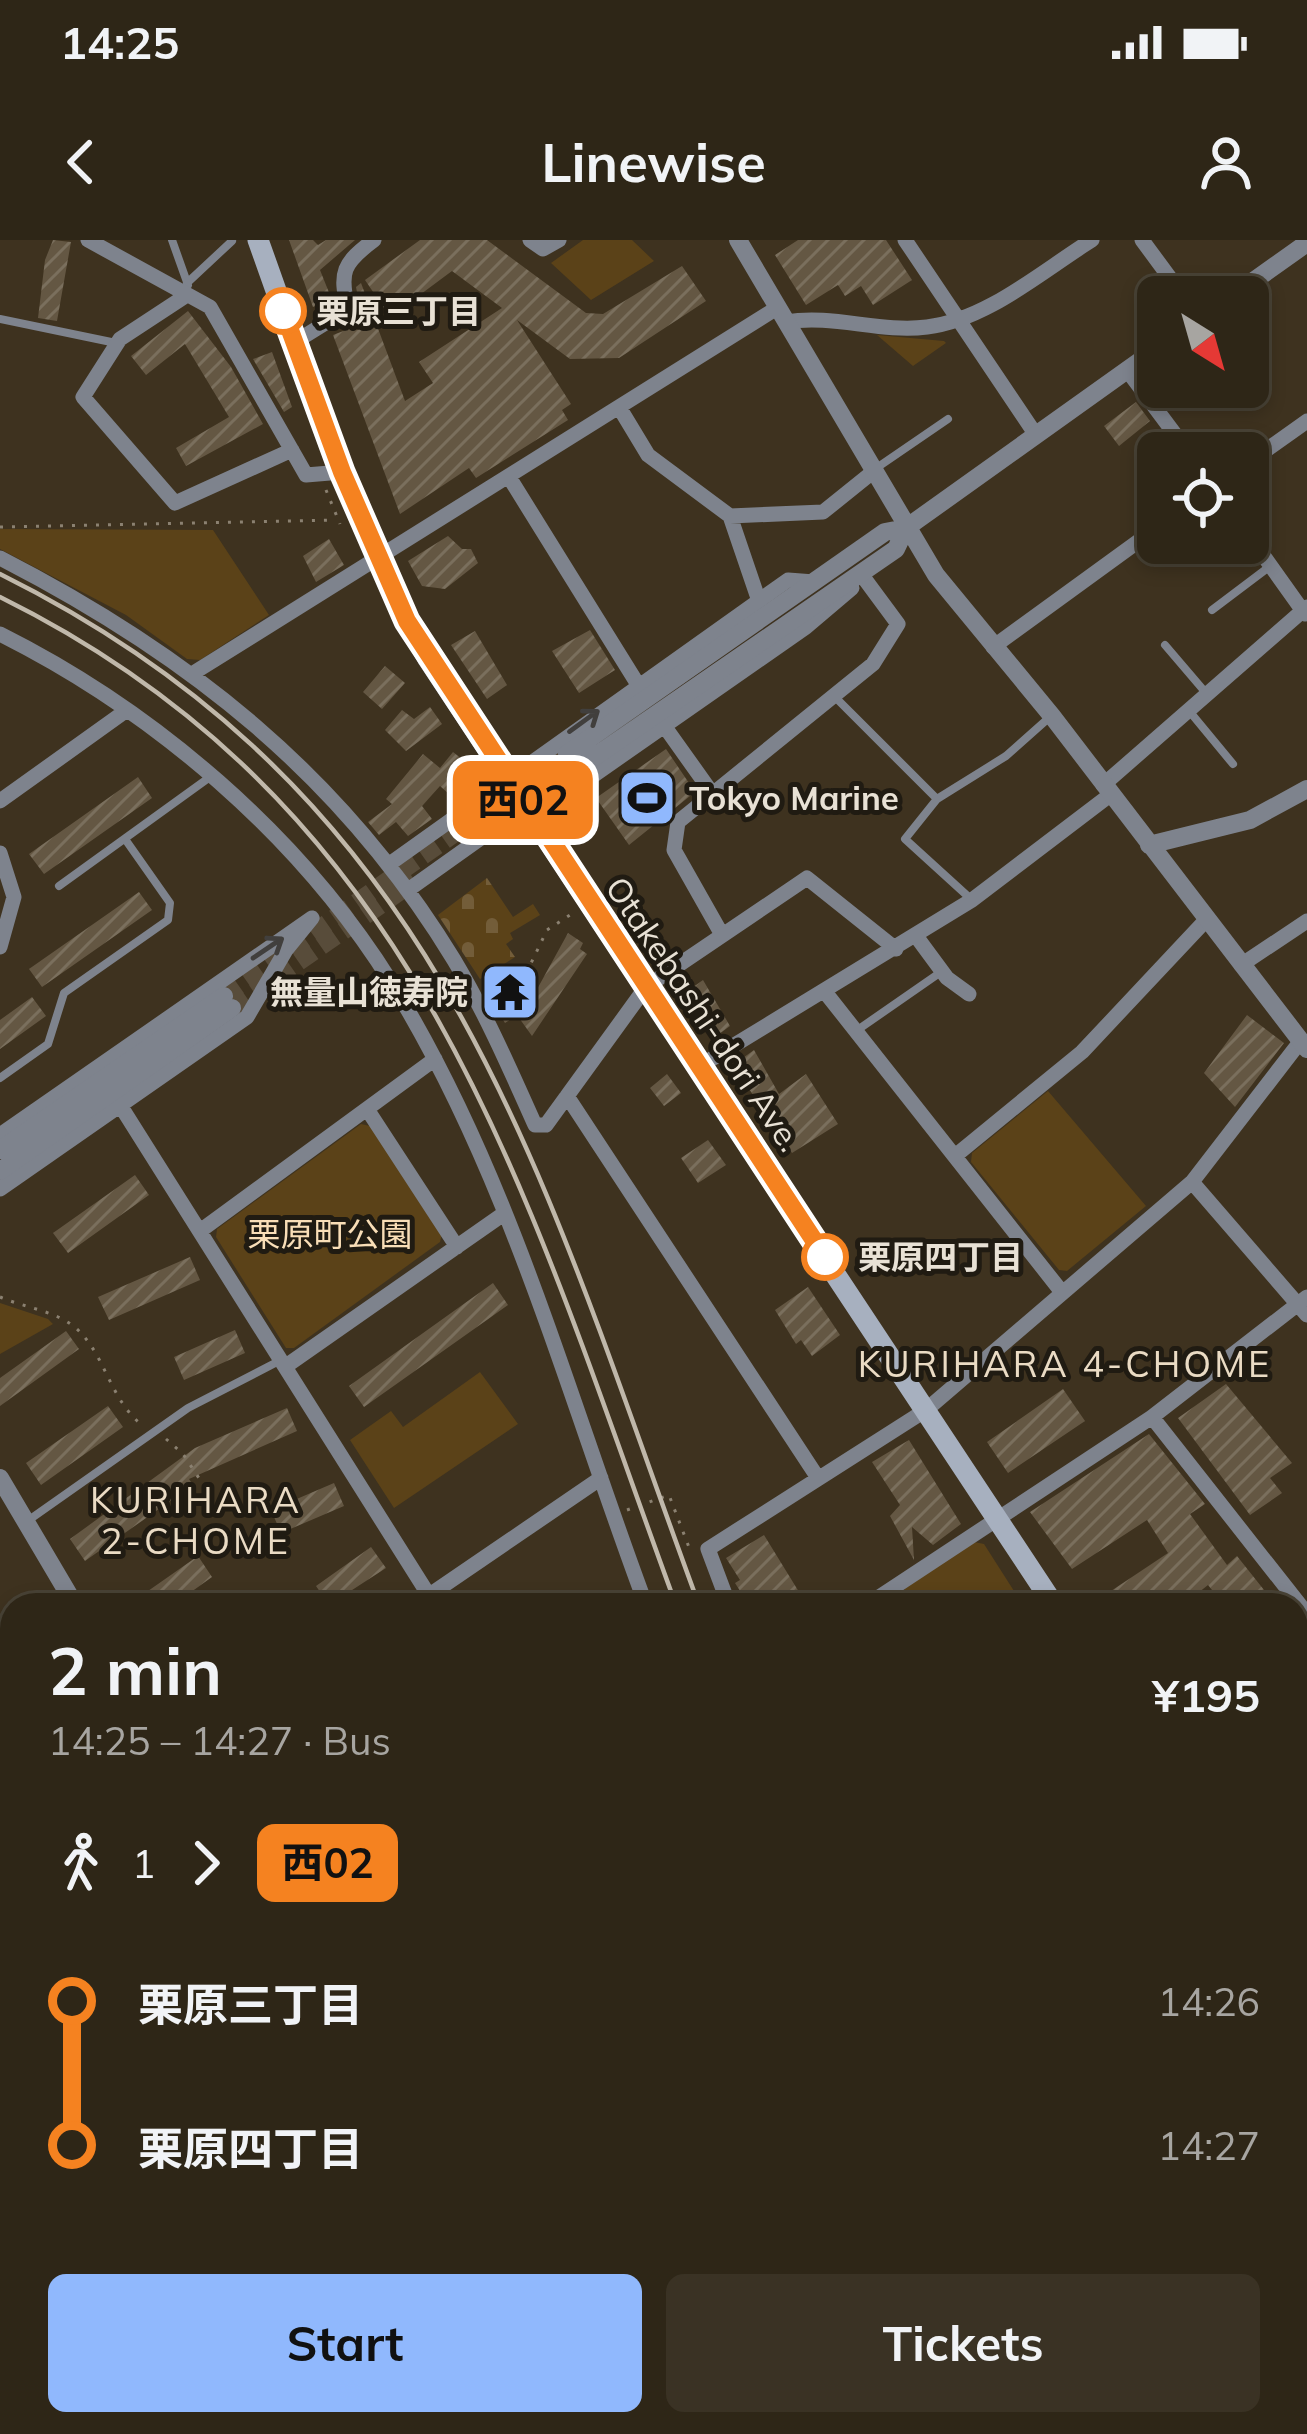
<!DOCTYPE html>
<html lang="en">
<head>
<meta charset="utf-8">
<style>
  :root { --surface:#2e2617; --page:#3a3224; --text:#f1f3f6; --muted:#a7a5a1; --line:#494336; --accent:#90b8fd }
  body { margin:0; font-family:Mulish,"Noto Sans JP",sans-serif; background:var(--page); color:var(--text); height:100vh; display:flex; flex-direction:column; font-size:45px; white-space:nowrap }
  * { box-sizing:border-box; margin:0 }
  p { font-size:39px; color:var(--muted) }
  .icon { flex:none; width:66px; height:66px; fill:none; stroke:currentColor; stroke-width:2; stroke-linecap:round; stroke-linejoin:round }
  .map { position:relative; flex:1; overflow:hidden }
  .panel { position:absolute; left:0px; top:1353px; width:1308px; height:843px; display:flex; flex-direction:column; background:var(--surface); border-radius:36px 36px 0 0; box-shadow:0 6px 18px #0003,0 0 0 3px var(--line) }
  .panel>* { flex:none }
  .badge { padding:0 24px; border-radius:18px; font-size:42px; line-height:78px }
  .needle { width:78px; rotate:143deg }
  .tools { position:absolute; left:1137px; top:36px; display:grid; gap:24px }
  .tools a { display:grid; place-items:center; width:132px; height:132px; border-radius:18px; background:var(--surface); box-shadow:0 6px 18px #0003,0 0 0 3px var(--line); font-size:60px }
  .map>.badge { position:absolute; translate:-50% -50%; box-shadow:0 0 0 6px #fff }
  .legs { display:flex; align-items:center; gap:18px; height:132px; padding:0 48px; font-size:39px }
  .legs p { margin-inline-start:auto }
  .headline { display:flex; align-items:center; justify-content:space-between; height:204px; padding:0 48px }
  h1 { font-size:66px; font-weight:700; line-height:90px }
  .primary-button { display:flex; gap:24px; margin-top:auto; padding:24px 48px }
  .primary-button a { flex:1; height:138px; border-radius:18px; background:var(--accent); color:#111; font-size:48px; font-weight:700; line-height:138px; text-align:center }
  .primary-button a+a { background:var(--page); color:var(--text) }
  ul { padding:0 48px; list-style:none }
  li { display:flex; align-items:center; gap:42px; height:144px; font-size:45px }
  li i { display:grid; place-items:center; width:18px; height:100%; margin:0 15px; background:currentColor }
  li i::after { content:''; width:30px; height:30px; margin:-15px; border:9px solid; border-radius:50%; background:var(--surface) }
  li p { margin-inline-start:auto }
  li:first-child i { background:linear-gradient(#0000 50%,currentColor 0) }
  li:last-child i { background:linear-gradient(currentColor 50%,#0000 0) }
  .status { display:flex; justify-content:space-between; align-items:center; height:84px; padding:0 60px; background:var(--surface); direction:ltr }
  .status svg { height:33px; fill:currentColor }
  header { display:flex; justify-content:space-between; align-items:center; height:156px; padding:0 48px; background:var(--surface); font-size:54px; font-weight:700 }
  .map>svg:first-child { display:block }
  .green { fill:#5b4218 }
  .cemetery { fill:url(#cemetery-stones) }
  .building { fill:url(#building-hatch) }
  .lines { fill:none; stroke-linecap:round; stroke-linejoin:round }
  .tertiary-tunnel { stroke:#584c3a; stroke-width:18; stroke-dasharray:18 9; stroke-linecap:butt }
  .path { stroke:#8b8171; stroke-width:3; stroke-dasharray:3 9; stroke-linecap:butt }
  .service { stroke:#7e838d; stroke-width:8 }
  .minor { stroke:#7e838d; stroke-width:15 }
  .tertiary { stroke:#7e838d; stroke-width:18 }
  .secondary { stroke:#a7b0bf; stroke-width:21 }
  .rail { stroke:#c0b8aa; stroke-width:4.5 }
  .oneway { stroke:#413f3d }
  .line-1-casing { stroke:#fff; stroke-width:27 }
  .line-1 { stroke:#f58220; stroke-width:18 }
  .stop-1-dot { fill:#fff; stroke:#f58220; stroke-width:6 }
  .labels { text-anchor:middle; stroke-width:10; stroke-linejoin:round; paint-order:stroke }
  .stop-label { font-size:33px; font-weight:bold; fill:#e8e1d5; stroke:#201b12; text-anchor:start }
  .poi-label { font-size:33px; font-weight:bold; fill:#e8e1d5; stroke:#201b12; text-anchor:start }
  .street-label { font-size:33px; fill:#e8e1d5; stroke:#201b12 }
  .park-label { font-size:33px; fill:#f9deb7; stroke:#201b12 }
  .neighbourhood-label { font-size:36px; letter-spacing:3px; fill:#eadbc4; stroke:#201b12 }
</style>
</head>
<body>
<div class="status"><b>14:25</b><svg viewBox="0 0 49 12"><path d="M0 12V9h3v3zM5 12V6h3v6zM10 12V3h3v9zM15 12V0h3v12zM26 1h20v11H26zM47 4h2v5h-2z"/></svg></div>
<header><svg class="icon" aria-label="back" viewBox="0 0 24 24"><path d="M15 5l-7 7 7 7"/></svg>Linewise<svg class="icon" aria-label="person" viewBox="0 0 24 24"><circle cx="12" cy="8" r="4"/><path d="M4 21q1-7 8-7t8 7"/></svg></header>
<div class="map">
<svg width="1307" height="2194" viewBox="0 0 1307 2194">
  <defs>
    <pattern id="cemetery-stones" width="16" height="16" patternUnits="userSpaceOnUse" patternTransform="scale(3)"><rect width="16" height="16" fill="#5b4218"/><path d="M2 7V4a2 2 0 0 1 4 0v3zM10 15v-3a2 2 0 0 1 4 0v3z" fill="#735d39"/></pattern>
    <pattern id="building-hatch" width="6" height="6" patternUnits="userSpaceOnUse" patternTransform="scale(3)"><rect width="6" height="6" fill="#645743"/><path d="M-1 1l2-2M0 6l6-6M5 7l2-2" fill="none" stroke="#7a6f5d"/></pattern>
  </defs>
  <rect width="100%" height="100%" fill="#3e321f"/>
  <path class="green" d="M583,0h49l22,21 -63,39 -40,-37z
    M877,95l67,6 2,2 -33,23z
    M0,289l213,1 56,85 -69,45 -13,-1 -61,-44 -126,-66z
    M1048,851l98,115 -79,65 -8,-1 -88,-108 1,-9z
    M361,884l9,2 72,108 -2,8 -146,106h-8l-70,-111 1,-8z
    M0,1063l48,16 5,5 -53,30z
    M480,1132l38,52 -124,84 -44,-68 41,-29 12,16z
    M969,1301l15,3 39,61h-104l-16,-17z
    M574,2184h244l-14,10h-224z"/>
  <path class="cemetery" d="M487,638l26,39 20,-13 7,11 -30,18 3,6 -7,5 9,13 -35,22 -42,-64z"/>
  <path class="building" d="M53,0l18,2 -14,79 -19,-3 7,-58z
    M289,0h24l5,5 8,-5h29l-35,30 12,30 -19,7z
    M420,0h67l99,73 17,1 79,-48 24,35 -87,57 -49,1 -53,-39 54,84 -9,6 6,10 -92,58 -7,-10 -69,46 -67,-179 36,-14 -9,-13 -4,-21 5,-4 44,118 28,-18 -14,-21 83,-54 -50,-37 -62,46 -25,-37z
    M798,0h88l26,40 -39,25 -12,-19 -16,10 -7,-11 -32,20 -31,-50z
    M188,71l43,56 32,57 -77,42 -10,-18 53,-31 -44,-73 -39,31 -15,-19z
    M272,112l20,55 -8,5 -31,-53z
    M1136,162l14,19 -31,25 -15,-20z
    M448,296l14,13h9l7,14 -33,26 -23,-3 -14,-25z
    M329,299l15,26 -28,17 -13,-26z
    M590,390l25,40 -36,23 -27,-42z
    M475,391l32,54 -20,14 -36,-54z
    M385,426l20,17 -23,26 -19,-17z
    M430,467l12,17 -36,27 -21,-21 17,-20 12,9z
    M666,509l29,43 -66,53 -33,-47z
    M453,512l14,11 -17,32 -10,-9 -18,20 10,13 -24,17 -12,-14 -17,13 -11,-13 24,-18 -6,-5 37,-45 17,14z
    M138,537l14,21 -108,76 -15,-20z
    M139,652l13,18 -110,77 -13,-18z
    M568,693l15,10 -3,6 7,5 -55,82 -15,-21 -12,8 -23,-38 24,-17 24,34z
    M703,740l27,46 -15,11 -30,-44z
    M32,757l14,19 -46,33v-29z
    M1247,775l37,28 -49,64 -31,-34z
    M754,810l25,44 27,-20 32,50 -46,29 -59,-88z
    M667,834l14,19 -17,13 -14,-18z
    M708,900l18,25 -28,18 -17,-25z
    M135,935l14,20 -81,58 -15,-20z
    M190,1017l10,23 -91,40 -11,-23z
    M493,1043l15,22 -144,102 -15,-21z
    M808,1047l32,48 -28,21 -11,-16 -5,4 -21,-34z
    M235,1090l10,23 -61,27 -10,-23z
    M66,1091l13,18 -79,57v-28z
    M1226,1144l66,79 -22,15 12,15 -32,22 -72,-97z
    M1063,1149l22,32 -77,52 -21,-31z
    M108,1166l15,21 -82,58 -15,-22z
    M287,1168l10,23 -108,48 4,6 -108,76 -15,-22 125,-91z
    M1149,1194l56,70 -15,10 37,51 10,-9 39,49h-52l-16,-20 -25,20h-93l78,-52 -21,-33 -75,49 -42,-57z
    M909,1200l52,84 -28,21 -21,-18 2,33 -24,-44 10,-11 -28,-43z
    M334,1243l10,23 -63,27 -10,-23z
    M764,1295l43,70h-58l-14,-22 5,-3 -14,-22z
    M371,1307l15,21 -57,37 -13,-19z
    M198,1316l14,21 -39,28h-45z"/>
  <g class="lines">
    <path class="tertiary-tunnel" d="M522,567l55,-38
      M224,756l343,-242
      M232,768l183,-127"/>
    <path class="path" d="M326,250l14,34
      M0,287l335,-7
      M521,744l26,-54 26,-17
      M0,1057c23,10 51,13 72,28 33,25 36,73 70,100
      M166,1199l17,15 37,56
      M627,1270l42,-15 21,55
      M1296,2039l11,11"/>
    <path class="service" d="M172,0l16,45
      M187,43l45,-42
      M0,79l116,24
      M875,229l73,-50
      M1212,370l57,-43
      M1165,405l41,48
      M836,458l101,101 69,-43 45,-40
      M1190,472l43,52
      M937,559l-32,40 67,61
      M59,646l151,-109
      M856,791l85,-59
      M0,838l48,-34 16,-51 104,-73 2,-17 -45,-64
      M26,1282l162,-114 93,-48"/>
    <path class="minor" d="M88,0l122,67 96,168 36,-3
      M530,0l13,9 16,-9
      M905,0l131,195
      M1142,0l42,57
      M187,55l-67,44 -37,58 92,106 117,-53
      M786,82c47,-8 94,11 141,5 60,-7 115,-56 165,-87
      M295,102l53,-33c-9,-37 -5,-46 26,-69
      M1127,130l62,83
      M619,167l29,48 82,61 93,-4 51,-41
      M1248,223l59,-42
      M509,237l128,206
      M730,276l29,85
      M1248,294l57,80
      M0,318c189,97 342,218 454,402 31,52 56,109 81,165h11l100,-138 161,-109 89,71
      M0,394c154,77 299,201 391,348 118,190 177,415 255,623
      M993,407l165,-120
      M195,432l582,-364
      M665,487l47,66
      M1103,545l204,-178
      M0,561l127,-91
      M0,613l14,44 -14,50
      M388,625l400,-285 26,2
      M408,650l118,-84 38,-10 242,-169 46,-39
      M721,693l-47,-83 4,-28 195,-158 25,-40 -34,-46
      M916,696l31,42 22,16
      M1241,725l66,-44
      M825,752l236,299
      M700,826l272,-166 138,-105
      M567,856l251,382
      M120,865l315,500
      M367,869l90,138
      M0,895l312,-217 -26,32 -39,67 -247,172
      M955,916l127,-104 124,-132
      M1192,942l115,133
      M200,991l235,-172
      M286,1126l216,-151
      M1152,1177l155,197
      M415,1365l186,-127
      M729,1365l-21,-56 218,-139 266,-228 108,-140
      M867,1365l285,-188 155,-120
      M1296,1396l11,-8
      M0,1600l12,20
      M0,1783l12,-5
      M0,1940l12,-7
      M0,1957l12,19
      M1296,1963l11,-10
      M0,2082l12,21
      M1296,2135l11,12
      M56,2184l6,10
      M946,2184l3,10
      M1259,2184l10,10
      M108,2194l16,-10
      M819,2194l14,-10"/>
    <path class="tertiary" d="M738,0l198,335 116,141 255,333
      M1231,57l76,-54
      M567,514l318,-222 21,-4 252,-180
      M577,529l319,-220 10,-21
      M1149,605l101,-25 57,-31
      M0,910l224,-154
      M0,931l232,-163
      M0,1238l75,127
      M1296,1583l11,-7
      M557,2184l6,10
      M338,2194l15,-10
      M374,2194l16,-10"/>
    <path class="secondary" d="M258,0c51,141 96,288 170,419l626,946
      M1296,1730l11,16"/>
    <path class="rail" d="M0,334c449,223 539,598 699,1031
      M0,357c427,211 525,598 676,1008
      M977,2184l4,10
      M1003,2184l3,10"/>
  </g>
  <defs><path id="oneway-shaft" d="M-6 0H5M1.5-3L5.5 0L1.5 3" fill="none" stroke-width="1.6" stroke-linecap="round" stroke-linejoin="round" transform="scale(3)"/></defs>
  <g class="oneway">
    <use href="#oneway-shaft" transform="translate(584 481) rotate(-36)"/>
    <use href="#oneway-shaft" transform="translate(268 708) rotate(-34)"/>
  </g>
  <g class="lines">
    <defs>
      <path id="line-1" d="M283,71l59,161 65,149 418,636"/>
    </defs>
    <use href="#line-1" class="line-1-casing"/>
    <use href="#line-1" class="line-1"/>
  </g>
  <defs>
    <symbol id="stadium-square" viewBox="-11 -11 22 22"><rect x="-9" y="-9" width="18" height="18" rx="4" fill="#90b8fd" stroke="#201b12"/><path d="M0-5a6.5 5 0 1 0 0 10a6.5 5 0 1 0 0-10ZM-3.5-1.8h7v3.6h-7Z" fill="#111"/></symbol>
    <symbol id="temple-square" viewBox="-11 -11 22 22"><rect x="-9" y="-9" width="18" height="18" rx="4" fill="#90b8fd" stroke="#201b12"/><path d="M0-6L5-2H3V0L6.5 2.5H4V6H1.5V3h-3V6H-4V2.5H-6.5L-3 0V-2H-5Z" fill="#111"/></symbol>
  </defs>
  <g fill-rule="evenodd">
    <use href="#stadium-square" x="614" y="525" width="66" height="66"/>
    <use href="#temple-square" x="477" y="719" width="66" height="66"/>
  </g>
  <g class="stop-1-dot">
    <circle cx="283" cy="71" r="21"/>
    <circle cx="825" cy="1017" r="21"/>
  </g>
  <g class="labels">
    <g class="stop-label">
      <text x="316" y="83">栗原三丁目</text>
      <text x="858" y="1029">栗原四丁目</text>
    </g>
    <g class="poi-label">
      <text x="689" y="570">Tokyo Marine</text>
      <text x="468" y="764" text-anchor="end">無量山徳寿院</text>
    </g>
    <g class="street-label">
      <text transform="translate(704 774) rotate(56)" y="12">Otakebashi-dori Ave.</text>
    </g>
    <g class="park-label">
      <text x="330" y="1006">栗原町公園</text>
    </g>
    <g class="neighbourhood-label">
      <text x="1065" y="1137">KURIHARA 4-CHOME</text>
      <text x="196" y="1273">KURIHARA<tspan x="196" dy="41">2-CHOME</tspan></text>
    </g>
  </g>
</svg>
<div class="tools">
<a><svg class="needle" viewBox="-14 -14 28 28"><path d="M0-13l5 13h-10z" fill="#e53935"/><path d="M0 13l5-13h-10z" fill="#a7a5a1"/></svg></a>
<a><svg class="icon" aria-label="locate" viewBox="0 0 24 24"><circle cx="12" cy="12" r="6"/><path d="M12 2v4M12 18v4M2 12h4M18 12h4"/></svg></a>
</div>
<b class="badge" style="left:523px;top:560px;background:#f58220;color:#111">西02</b>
<section class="panel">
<div class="headline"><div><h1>2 min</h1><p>14:25 – 14:27 · Bus</p></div><b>¥195</b></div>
<div class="legs"><svg class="icon" aria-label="walk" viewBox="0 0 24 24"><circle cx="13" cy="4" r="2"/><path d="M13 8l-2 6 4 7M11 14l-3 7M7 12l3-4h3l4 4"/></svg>1<svg class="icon" aria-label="forward" viewBox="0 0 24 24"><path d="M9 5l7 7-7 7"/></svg><b class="badge" style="background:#f58220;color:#111">西02</b></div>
<ul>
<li><i style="color:#f58220"></i><b>栗原三丁目</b><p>14:26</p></li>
<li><i style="color:#f58220"></i><b>栗原四丁目</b><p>14:27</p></li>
</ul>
<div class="primary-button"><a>Start</a><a>Tickets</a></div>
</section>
</div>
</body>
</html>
